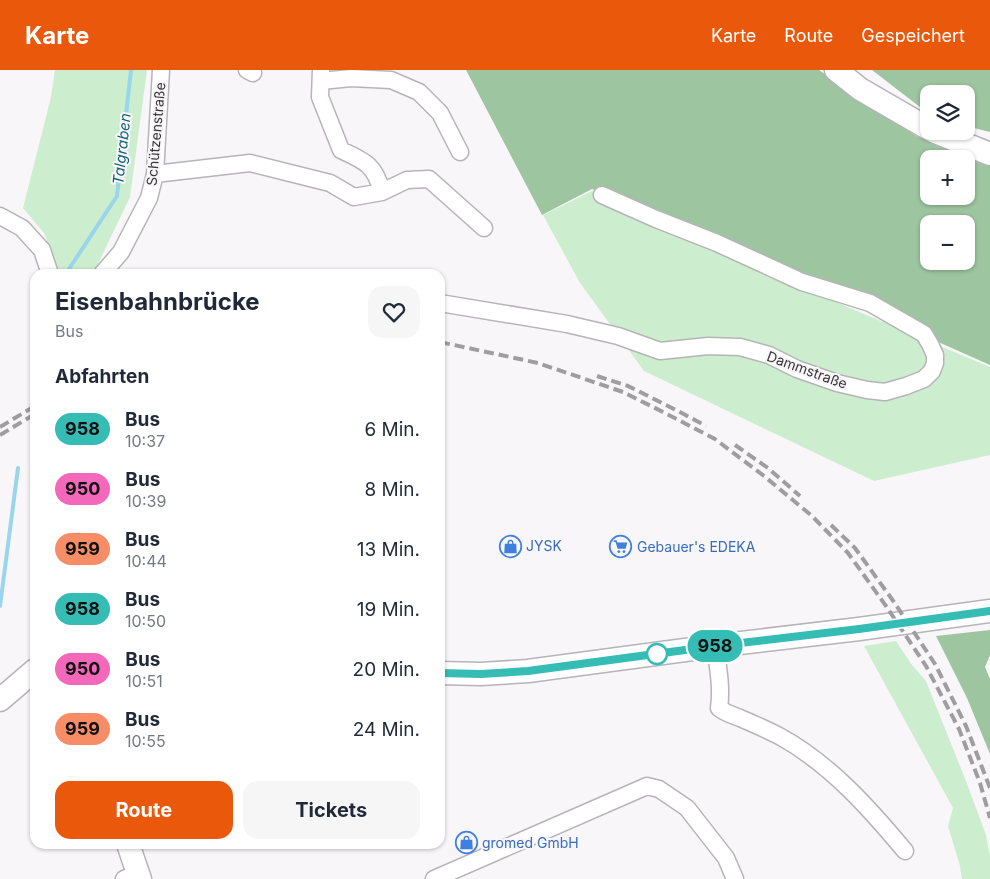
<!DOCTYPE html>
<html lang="de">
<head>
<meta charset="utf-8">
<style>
  :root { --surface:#fff; --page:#f6f6f7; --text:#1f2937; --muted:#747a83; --accent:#ea580c }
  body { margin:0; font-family:Inter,sans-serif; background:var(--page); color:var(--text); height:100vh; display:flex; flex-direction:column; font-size:19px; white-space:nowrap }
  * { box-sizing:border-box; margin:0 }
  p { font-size:16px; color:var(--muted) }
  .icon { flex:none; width:28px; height:28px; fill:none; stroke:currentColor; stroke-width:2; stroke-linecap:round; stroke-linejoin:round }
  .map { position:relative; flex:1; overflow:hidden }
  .details { position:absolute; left:30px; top:199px; width:415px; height:580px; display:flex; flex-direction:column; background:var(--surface); border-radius:15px; box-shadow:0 1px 4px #0004 }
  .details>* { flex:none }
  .badge { padding:0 10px; border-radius:16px; font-size:18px; line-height:32px }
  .fabs { position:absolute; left:920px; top:15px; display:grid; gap:10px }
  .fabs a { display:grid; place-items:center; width:55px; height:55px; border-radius:10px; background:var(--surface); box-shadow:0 1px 4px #0004; font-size:25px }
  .map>.badge { position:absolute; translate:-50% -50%; box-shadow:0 0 0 2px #fff }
  h2 { padding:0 25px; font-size:19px; line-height:45px }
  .round { display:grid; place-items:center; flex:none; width:52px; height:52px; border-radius:15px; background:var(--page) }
  .overview { display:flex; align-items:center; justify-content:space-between; height:85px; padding:0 25px }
  h1 { font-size:24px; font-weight:700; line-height:38px }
  .cta { display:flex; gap:10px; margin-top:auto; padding:10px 25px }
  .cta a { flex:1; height:58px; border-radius:15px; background:var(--accent); color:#fff; font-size:20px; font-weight:700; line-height:58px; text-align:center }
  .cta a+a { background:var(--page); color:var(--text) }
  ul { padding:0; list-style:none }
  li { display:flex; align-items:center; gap:15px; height:60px; padding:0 25px }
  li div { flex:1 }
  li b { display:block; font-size:19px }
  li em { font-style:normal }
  li .badge { min-width:55px; font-weight:700; text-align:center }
  header { display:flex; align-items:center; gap:30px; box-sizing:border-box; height:70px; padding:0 25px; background:var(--accent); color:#fff }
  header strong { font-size:24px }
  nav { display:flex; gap:28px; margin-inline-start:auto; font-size:18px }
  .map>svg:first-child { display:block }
  .green { fill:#cceece }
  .forest { fill:#9dc59f; fill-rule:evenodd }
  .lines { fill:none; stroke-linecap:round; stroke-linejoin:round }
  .stream { stroke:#99d5eb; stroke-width:4 }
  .street-casing { stroke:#b6b4b7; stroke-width:19 }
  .secondary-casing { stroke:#b6b4b7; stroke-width:25 }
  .street { stroke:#fff; stroke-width:16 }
  .secondary { stroke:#fff; stroke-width:22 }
  .rail { stroke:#9f9da0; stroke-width:4; stroke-dasharray:10 5; stroke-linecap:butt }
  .line-casing { stroke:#fff; stroke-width:11 }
  .line { stroke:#35bcb4; stroke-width:8 }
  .stop-dot { fill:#fff; stroke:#35bcb4; stroke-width:2.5 }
  .labels { text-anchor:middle; stroke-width:4; stroke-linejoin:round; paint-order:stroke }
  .street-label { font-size:14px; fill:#383738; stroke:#f9f6fa }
  .shop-label { font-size:14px; fill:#366cbe; stroke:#f9f6fa; text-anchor:start }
  .water-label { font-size:15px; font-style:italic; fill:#0c5c73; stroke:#f9f6fa }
</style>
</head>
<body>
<header>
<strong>Karte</strong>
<nav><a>Karte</a><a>Route</a><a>Gespeichert</a></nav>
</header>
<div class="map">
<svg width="990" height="809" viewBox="0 0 990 809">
  <rect width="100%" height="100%" fill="#f9f6fa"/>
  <path class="green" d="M55,0h92l-17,127 -33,69 -5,8h-32l-16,-41 -21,-25 28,-111z
    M592,121l220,101 178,75v88l-116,26 -230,-110 -64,-88 -37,-68z
    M896,571l16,24 14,16 40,100 20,54 4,22v22h-28l-2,-13 -12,-40 5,-18 -89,-162z"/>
  <path class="forest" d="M466,0h353l97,66 74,24v205l-187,-83 -148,-69 -63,-24 -50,26zM929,89h37v37h-37zM929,154h37v37h-37z
    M872,0h118v62l-24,-6v-32h-37v20z
    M990,560v25l-5,12 5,12v75l-23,-56 -31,-62z"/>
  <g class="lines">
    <path class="stream" d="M67,204l2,-5 48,-73 14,-126
      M34,292l1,-3
      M0,536l18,-138"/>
    <defs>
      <path id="street" d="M247,0l6,3
        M321,0l-1,27 21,53c24,11 34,15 41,42
        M321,11l30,-3 40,2 28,12 21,21 20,39
        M155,104l95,-11 80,20 24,14 28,-5 25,-12 22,-1 55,49
        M0,146l22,12 20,22 8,24
        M102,204l19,-22 28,-54 6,-24 6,-104
        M440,233l127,21 51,12 42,15 48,-5 32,1 29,8 28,14 40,14 30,7 18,2 21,-6 18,-7 8,-8 3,-8v-8l-5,-11 -6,-10 -54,-31 -68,-21 -85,-39 -61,-24 -54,-24
        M715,576c3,21 7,42 4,62 6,5 13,7 21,10 14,6 28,12 41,19 49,27 89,72 124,114
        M124,809l14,-6
        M434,809l213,-93 12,3 28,19 39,50 9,21"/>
      <path id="secondary" d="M836,0l24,19 69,40
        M933,61l57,23
        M440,603l41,1 47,-3 187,-25 144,-17 131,-18
        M0,630l35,-30
        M128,774l12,35"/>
    </defs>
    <use href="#street" class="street-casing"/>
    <use href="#secondary" class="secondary-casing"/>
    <use href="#street" class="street"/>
    <use href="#secondary" class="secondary"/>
    <path class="rail" d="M440,272l98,21 85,29 40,20 52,27 49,37 48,40 36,37 38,53 40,60 33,63 21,54 10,35
      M597,306l31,10 52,26 26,14
      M0,357l35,-21
      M0,365l35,-21
      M735,375l33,23 32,28
      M831,455l24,23 39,54 41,62 31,62 24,62"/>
  </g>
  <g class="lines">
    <defs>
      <path id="line" d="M440,603l41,1 47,-3 187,-25 144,-17 131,-18"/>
    </defs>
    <use href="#line" class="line-casing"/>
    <use href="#line" class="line"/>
  </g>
  <defs>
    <symbol id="shop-ring" viewBox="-11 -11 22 22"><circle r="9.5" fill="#f9f6fa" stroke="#3f7fe0" stroke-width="1.5"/><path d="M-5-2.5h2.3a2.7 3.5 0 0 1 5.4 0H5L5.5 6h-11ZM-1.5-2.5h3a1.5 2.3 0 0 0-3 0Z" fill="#3f7fe0"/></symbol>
    <symbol id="supermarket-ring" viewBox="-11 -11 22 22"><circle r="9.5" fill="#f9f6fa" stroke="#3f7fe0" stroke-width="1.5"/><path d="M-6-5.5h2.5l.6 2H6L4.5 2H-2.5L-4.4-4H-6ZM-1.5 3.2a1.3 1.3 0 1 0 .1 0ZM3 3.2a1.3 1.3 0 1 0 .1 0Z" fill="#3f7fe0"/></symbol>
  </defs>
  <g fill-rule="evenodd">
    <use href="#shop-ring" x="498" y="464" width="25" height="25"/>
    <use href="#supermarket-ring" x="608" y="464" width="25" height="25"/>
    <use href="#shop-ring" x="454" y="760" width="25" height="25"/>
  </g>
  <circle class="stop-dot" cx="657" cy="584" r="10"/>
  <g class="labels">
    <g class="street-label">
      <text transform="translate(156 64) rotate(-85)" y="5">Schützenstraße</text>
      <text transform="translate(807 300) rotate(20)" y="5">Dammstraße</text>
    </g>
    <g class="shop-label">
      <text x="526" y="481">JYSK</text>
      <text x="637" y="482">Gebauer's EDEKA</text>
      <text x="482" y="778">gromed GmbH</text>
    </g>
    <g class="water-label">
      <text transform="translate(122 79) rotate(-84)" y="5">Talgraben</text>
    </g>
  </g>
</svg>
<div class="fabs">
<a><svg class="icon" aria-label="layers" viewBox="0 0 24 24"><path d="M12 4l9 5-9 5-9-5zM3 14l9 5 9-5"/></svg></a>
<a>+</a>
<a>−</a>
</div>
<b class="badge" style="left:715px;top:576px;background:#35bcb4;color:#111">958</b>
<section class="details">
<div class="overview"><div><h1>Eisenbahnbrücke</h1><p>Bus</p></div><a class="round"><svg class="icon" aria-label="heart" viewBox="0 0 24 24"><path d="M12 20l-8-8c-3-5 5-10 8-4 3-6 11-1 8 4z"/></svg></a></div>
<h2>Abfahrten</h2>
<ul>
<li><span class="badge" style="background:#35bcb4;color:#111">958</span><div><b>Bus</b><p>10:37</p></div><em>6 Min.</em></li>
<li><span class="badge" style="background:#f468bb;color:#111">950</span><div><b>Bus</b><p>10:39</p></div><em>8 Min.</em></li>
<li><span class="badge" style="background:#f78d66;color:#111">959</span><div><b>Bus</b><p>10:44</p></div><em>13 Min.</em></li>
<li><span class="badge" style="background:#35bcb4;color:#111">958</span><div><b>Bus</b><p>10:50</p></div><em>19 Min.</em></li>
<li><span class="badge" style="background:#f468bb;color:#111">950</span><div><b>Bus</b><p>10:51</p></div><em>20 Min.</em></li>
<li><span class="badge" style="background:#f78d66;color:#111">959</span><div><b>Bus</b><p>10:55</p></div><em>24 Min.</em></li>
</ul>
<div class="cta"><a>Route</a><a>Tickets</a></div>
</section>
</div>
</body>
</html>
